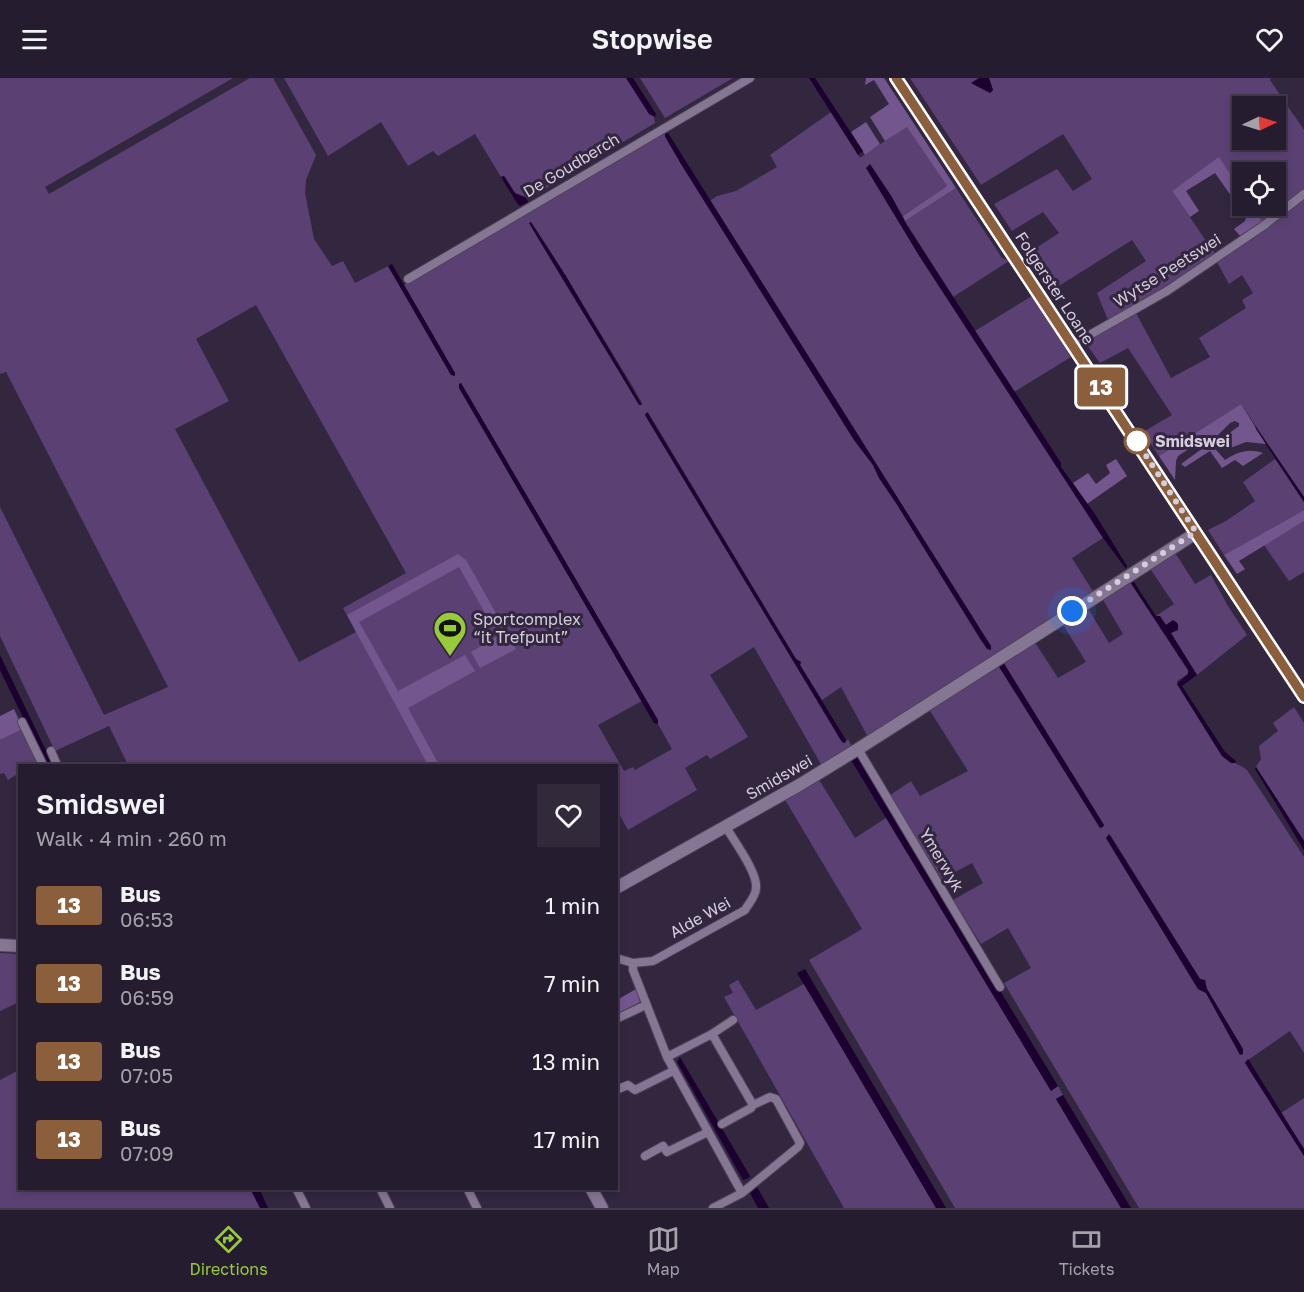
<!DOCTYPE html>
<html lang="en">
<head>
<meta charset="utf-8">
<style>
  :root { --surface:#261c2f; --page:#32293b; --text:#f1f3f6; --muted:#a4a1aa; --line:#423a4b; --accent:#97cc38 }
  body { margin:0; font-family:"Golos Text",sans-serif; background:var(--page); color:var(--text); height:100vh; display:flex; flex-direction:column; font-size:22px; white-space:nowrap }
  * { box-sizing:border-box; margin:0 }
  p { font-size:20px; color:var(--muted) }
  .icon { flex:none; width:33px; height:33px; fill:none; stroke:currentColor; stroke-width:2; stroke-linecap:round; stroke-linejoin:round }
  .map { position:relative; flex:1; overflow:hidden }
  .side { position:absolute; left:18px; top:686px; width:600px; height:426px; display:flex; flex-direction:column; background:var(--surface); border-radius:0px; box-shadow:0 3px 9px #0003,0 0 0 2px var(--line) }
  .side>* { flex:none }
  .badge { padding:0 12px; border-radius:4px; font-size:21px; line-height:39px }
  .needle { width:39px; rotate:86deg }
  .buttons { position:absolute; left:1232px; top:18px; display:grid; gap:12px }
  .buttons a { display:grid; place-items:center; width:54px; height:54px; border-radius:0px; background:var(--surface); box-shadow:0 3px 9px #0003,0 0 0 2px var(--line); font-size:30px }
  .you { position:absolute; width:30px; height:30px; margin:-15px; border:4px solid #fff; border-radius:50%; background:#1a73e8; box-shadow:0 0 0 9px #1a73e833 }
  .map>.badge { position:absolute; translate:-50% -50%; box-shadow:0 0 0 3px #fff }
  .round { display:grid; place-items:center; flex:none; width:63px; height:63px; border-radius:0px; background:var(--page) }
  .headline { display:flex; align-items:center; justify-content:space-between; height:102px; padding:0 18px }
  h1 { font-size:28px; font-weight:600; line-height:45px }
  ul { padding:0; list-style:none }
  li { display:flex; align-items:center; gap:18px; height:78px; padding:0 18px }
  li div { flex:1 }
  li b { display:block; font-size:22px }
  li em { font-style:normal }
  li .badge { min-width:66px; font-weight:700; text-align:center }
  header { display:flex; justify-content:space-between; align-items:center; height:78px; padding:0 18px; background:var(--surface); font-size:27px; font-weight:600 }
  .menu { display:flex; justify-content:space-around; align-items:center; height:84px; border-top:2px solid var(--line); background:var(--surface); font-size:16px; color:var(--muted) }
  .menu a { display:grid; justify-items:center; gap:3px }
  .menu .active { color:var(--accent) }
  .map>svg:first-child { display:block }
  .green { fill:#5b4173; fill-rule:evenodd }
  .forest { fill:#74568f }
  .water { fill:#1c002f }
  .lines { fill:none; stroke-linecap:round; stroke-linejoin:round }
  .street-casing { stroke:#4f4359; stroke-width:10 }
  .secondary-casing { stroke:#4f4359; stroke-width:14 }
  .street { stroke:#857694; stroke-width:8 }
  .secondary { stroke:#857694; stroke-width:12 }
  .line-casing { stroke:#fff; stroke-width:14 }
  .line { stroke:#8b5e3c; stroke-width:9 }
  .walk { stroke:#d5cddd; stroke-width:6; stroke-dasharray:0 10.8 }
  .stop-dot { fill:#fff; stroke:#8b5e3c; stroke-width:3 }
  .labels { text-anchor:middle; stroke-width:6; stroke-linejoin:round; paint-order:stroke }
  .street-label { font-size:16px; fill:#d5cddd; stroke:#33263f }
  .stop-label { font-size:16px; font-weight:bold; fill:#d5cddd; stroke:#33263f; text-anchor:start }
  .poi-label { font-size:16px; fill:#d5cddd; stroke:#33263f; text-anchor:start }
</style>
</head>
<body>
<header><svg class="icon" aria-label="menu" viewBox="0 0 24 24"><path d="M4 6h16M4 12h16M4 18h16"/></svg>Stopwise<svg class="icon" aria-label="heart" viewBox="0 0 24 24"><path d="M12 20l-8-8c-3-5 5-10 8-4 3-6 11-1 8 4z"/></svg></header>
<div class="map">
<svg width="1304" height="1130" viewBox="0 0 1304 1130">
  <rect width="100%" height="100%" fill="#33263f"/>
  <path class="green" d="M0,0h233l-188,109 4,7 201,-116h23l43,77 -10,25 -1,13 9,46 18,27 11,-5 12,22 33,-17 63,109 4,-2 -51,-88 248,-146 13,-5v3l16,27 173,276 19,25 6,13 17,25 85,137 10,8 -281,-447 7,-5 19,-5 41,-24 -7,-12 61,-43 29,46 47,-32 40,60 -44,30 -16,-25 11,28 20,35 185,284 -31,20 22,35 -226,144 -27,-50 -19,13 -22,-35 1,-3 -5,-3 -148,-247 -3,3 197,327 3,1 3,-4 4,8 -30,19 -68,-119 -44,28 38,62 -38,22 -3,-4 -22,13 12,22 -69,40 -11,-20 -1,-45h-488l-19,-39 -54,25 -55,-115v-129l104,208 64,-28 -162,-315 -6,2zM533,145l97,159 12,21 -1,2zM256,227l150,268 -63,35 13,24 -57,30 -124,-233 54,-28 -33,-62zM461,305l197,337v4l14,25 -37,21 -2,-3 -9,4 -26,-46 44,-24 -183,-313z
    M284,0h342l28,39 1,6 -127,76 -13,-6 -11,-17 -3,1 -26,-43 -37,22 -5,-5 -25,15 -27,-44 -53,34z
    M640,0h93l-68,40z
    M910,0h69l-7,5 18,10 3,-3 -4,-12h282l-1,2 34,50v59l-42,32 -11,-15h24v-34h-33v20l-23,-34 -47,33 43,63 -61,40 -46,26 -11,-27 49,-32 -14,-21 -81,51 -24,-37 32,-21 -16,-21 -31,19 -18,-27 63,-35 16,22 19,-12 -29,-45 -82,51zM1242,28h33v34h-33z
    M956,110l46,70 7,3 -56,36 -48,-76z
    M1304,120v299l-63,-93 -82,52 -16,-24 29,-17 -44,-67 -28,15 -15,-21 51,-29 35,65 39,-21 -11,-19 47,-30 -4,-8 11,-7 -11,-18 -13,9 -12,-22z
    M1032,218l39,61 -57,35 -39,-61z
    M1275,381l29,43v8l-80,45 -16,-25 18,-9 29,-20 -12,-19z
    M1304,443v51l-15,9 -25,-36z
    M1174,473l21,33 16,-9 17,31 19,29 -50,40 -27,-43 8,-5 -2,-6 -9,4 -11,-9 18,-12 -25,-37z
    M1129,502l59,90v4l-11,7v3l45,72c10,8 17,7 25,14l57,87v196l-14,-22 -45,31 59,94v52h-165l-135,-225 27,-15 -23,-40 -27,16 -28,-44 30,-17 -11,-20 -30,16 -53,-83 22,-15 9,15 48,-25 -39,-62 69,-44 102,162 4,-2 -101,-163 31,-21 24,37 28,-16 -24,-39 25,-16 22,36 14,-9 -21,-36zM1111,758l89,143 5,2 2,8 36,60 -2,6 -35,-62 -8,-4 -92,-151z
    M1294,629l10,16v118l-48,-74 5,-8 -2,-13 19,-15 -5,-8z
    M23,651l18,36h-21l-1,8 -11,7 -4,-7 -4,1v-34z
    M818,700l37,60 31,-20 165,273 7,-5 5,9 -7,4 65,109h-166l-146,-248 53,-31 -78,-131z
    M0,875l20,1 -1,48 -19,9z
    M738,902l18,30 48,-26 132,224h-92l-120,-211 9,-4 -4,-8z
    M19,992l1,118h230l10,20h-260v-128z
    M1304,1020v51l-23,-36z"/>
  <path class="forest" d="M866,0h18l72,110 -51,33 -2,-5 44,-30 -40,-59 -22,14 -15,-24 19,-13 -15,-24 -9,5z
    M866,44l14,22 -15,11 -14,-23z
    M1219,79l23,35v14h9l11,15 -21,16 -7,-8 11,-8 1,-4 -31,-44 -29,18 13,20 -9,6 -18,-26z
    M1241,326l25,40 -20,-2 -21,8 -3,-4c0,-9 10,-15 17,-20v-3l-4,-2 -5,2 -14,14 -15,4 -23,15 -2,5 -1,19 -16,-24z
    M1210,365l15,17c12,-8 24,-12 38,-7l-20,13 -8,-6 -13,8 -12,-17 -25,16 -4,-3z
    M1116,381l11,17 -40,28 -14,-21 15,-10 8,11 14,-11 -4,-8z
    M1304,432v11l-65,40 6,8 -8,5 -13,-19z
    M458,476l8,6 50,89 -36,19 -9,-16 27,-16 -39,-69 -100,55 39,69 67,-36 10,16 -67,37 31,57h-11l-81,-150z
    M14,631l9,20 -23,11v-24z
    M636,911l4,13 -23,12v-14z"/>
  <path class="water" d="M626,0h7l23,36 -1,3 -6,-3z
    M809,0h6l48,73 -5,4z
    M979,0h10l4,12 -3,3 -19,-10z
    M668,55l323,513v4l-4,-1 -6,-9 -85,-137 -17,-25 -6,-13 -19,-25 -173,-276 -16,-28v-2z
    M870,86l22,33 14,27 155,239v4l34,47 32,52 -1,3 -23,-31 -185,-284 -52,-86z
    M504,98l11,17 12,5 1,4 -8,4 -3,-3 -16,-26z
    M531,144l35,54 76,129h-3c-36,-61 -74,-121 -110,-182z
    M392,186l63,109v3l-4,-1 -63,-109z
    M461,305l197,337v4l-4,-1 -195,-335v-4z
    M647,334l149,247 5,3 -1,3 46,75 -1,3 -3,-1 -197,-327z
    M1255,348l49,71v5l-48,-73z
    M1134,504l22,34h4l6,9 7,-5 5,4v6l-7,3 26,42 -15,11 43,66 11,9 -1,2h-4l-9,-7 -45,-72 11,-10v-4l-56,-85 -1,-2z
    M0,577l53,110h-7l-46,-95z
    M1003,584l101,163 -1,2 -3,1 -102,-163z
    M858,679l200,329 -7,5 -200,-331z
    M1256,689l48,74v9l-49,-81z
    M1109,756l91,145 5,1 2,9 36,60v5l-3,1 -34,-62 -8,-4 -92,-151z
    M805,891l141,239h-10l-122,-207 -17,-28z
    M680,979l70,119 -1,2 -6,2 -66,-118z
    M1248,981l56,90v7l-59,-93z
    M1063,1017l68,113h-10l-65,-109z
    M757,1109l12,21h-11l-8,-15z
    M250,1110h9l9,20h-8z"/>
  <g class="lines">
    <defs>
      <path id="street" d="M408,201l342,-201
        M1072,267l95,-54 96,-65 41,-32
        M22,644l21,43
        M858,671l142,238
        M51,673l6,14
        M616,880l17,5 20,-2 92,-51c4,-7 11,-14 11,-22 2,-15 -22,-47 -30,-61
        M633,885v7l34,87 75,136 -29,15
        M616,941l30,-14
        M712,956l41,71
        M667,979l45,-23 21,-14
        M616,1012l12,-5 7,5 38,-19
        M722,1046l29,-16 2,-3 17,-8 6,2 24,44 -2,4 -56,46
        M645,1078l18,-10 4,6 41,-20
        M296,1110l10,20
        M380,1110l10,20
        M467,1110l10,20"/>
      <path id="secondary" d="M896,0l408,619
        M616,810l185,-104 57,-35 338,-216
        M0,867l20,1
        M591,1110l11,20"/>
    </defs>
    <use href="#street" class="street-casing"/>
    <use href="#secondary" class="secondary-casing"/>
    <use href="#street" class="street"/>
    <use href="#secondary" class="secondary"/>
  </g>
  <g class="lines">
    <defs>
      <path id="line" d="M896,0l408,619"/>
    </defs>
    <use href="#line" class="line-casing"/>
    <use href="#line" class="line"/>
    <path class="walk" d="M1072,533l124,-79 -63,-96 4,5"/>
  </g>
  <defs>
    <symbol id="stadium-pin" viewBox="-11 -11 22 30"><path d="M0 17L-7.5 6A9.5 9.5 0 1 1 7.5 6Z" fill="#97cc38" stroke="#33263f"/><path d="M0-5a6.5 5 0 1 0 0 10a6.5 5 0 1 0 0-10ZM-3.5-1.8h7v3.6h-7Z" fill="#111"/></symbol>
  </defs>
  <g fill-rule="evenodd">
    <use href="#stadium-pin" x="431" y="531" width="38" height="52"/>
  </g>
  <circle class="stop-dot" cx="1137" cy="363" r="12"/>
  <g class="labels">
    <g class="street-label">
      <text transform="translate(571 87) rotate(-31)" y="6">De Goudberch</text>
      <text transform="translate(1167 192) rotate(-32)" y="6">Wytse Peetswei</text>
      <text transform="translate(1055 210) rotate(57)" y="6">Folgerster Loane</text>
      <text transform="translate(779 699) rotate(-30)" y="6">Smidswei</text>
      <text transform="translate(942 782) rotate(59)" y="6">Ymerwyk</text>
      <text transform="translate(700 839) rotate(-29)" y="6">Alde Wei</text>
    </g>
    <g class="stop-label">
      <text x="1155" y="369">Smidswei</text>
    </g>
    <g class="poi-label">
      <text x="473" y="547">Sportcomplex<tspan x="473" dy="18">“it Trefpunt”</tspan></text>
    </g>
  </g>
</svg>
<div class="buttons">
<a><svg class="needle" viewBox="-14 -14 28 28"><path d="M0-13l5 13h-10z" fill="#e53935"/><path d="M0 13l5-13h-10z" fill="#a4a1aa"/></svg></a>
<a><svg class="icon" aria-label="locate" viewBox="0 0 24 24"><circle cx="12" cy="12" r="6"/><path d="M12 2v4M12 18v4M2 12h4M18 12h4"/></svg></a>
</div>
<div class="you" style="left:1072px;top:533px"></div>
<b class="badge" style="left:1101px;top:309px;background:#8b5e3c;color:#fff">13</b>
<section class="side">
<div class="headline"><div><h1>Smidswei</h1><p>Walk · 4 min · 260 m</p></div><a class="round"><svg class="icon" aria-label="heart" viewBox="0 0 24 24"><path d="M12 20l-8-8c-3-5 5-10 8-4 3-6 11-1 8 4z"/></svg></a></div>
<ul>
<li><span class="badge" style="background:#8b5e3c;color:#fff">13</span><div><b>Bus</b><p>06:53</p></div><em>1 min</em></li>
<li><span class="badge" style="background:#8b5e3c;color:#fff">13</span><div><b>Bus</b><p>06:59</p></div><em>7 min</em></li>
<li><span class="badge" style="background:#8b5e3c;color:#fff">13</span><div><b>Bus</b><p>07:05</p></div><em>13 min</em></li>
<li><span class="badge" style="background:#8b5e3c;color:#fff">13</span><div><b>Bus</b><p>07:09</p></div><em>17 min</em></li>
</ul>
</section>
</div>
<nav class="menu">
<a class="active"><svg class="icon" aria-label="directions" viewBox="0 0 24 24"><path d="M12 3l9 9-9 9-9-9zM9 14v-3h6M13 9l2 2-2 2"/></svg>Directions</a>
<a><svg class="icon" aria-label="map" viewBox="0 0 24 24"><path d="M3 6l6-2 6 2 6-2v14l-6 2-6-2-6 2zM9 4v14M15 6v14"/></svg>Map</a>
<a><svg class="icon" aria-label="tickets" viewBox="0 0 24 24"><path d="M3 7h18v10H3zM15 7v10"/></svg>Tickets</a>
</nav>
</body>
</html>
